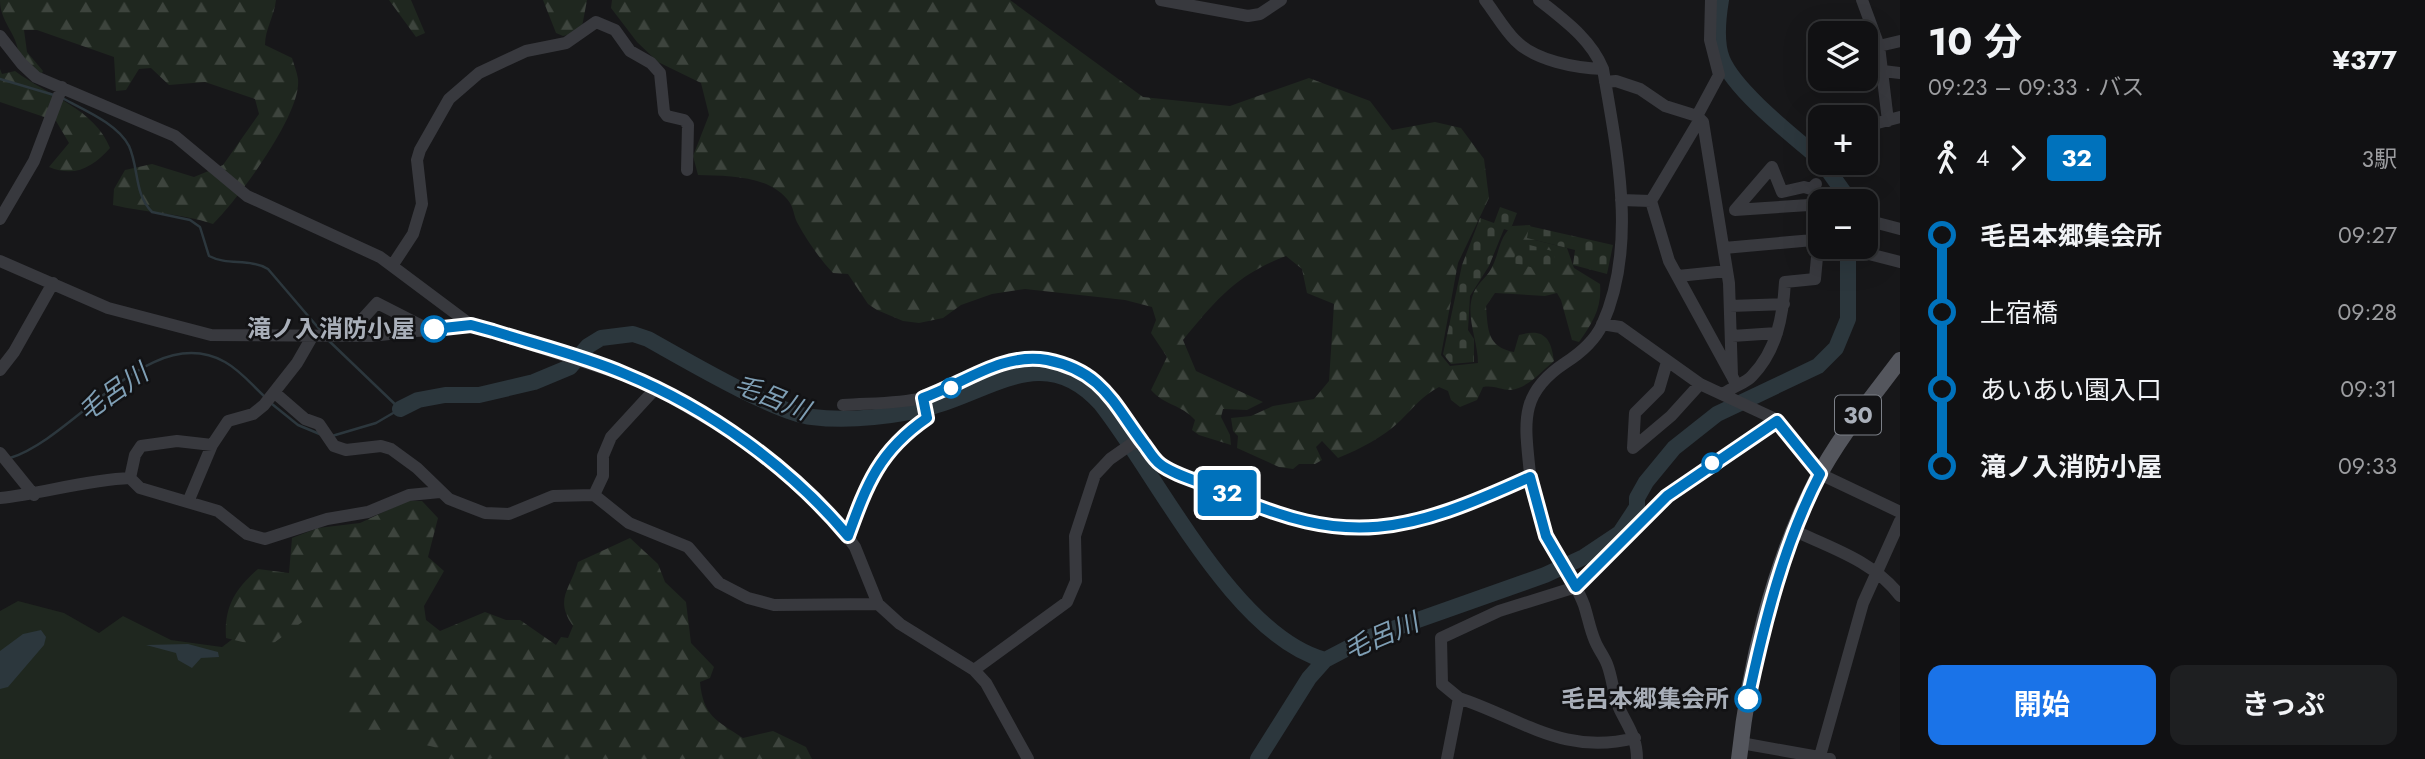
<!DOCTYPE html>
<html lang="ja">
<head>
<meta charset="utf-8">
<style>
  :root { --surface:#111113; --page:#1e1f21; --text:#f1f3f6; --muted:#9c9da0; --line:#303133; --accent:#1a73e8 }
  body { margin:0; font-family:Jost,"Noto Sans JP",sans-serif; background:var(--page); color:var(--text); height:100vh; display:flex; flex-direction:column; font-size:26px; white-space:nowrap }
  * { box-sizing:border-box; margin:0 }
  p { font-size:23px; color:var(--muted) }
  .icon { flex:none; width:38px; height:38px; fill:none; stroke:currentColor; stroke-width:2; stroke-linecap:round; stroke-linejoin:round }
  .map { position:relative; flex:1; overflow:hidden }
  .panel { display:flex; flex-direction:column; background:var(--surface); width:525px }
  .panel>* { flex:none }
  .badge { padding:0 14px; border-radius:5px; font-size:24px; line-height:46px }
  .controls { position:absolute; left:1808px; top:21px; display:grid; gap:14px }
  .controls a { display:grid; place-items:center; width:70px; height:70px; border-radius:14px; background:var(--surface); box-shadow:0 7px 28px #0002,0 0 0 2px var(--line); font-size:35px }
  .map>.badge { position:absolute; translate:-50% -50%; box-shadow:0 0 0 4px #fff }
  .legs { display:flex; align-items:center; gap:10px; height:77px; padding:0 28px; font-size:23px }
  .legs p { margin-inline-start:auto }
  .overview { display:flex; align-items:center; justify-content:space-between; height:119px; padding:0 28px }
  h1 { font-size:38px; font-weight:700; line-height:52px }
  .primary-button { display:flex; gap:14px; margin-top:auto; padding:14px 28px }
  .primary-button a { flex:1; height:80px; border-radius:14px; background:var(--accent); color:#fff; font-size:28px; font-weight:700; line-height:80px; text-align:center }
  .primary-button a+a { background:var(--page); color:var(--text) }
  ul { padding:0 28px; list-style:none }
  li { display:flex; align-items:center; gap:24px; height:77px; font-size:26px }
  li i { display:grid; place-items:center; width:10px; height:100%; margin:0 9px; background:currentColor }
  li i::after { content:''; width:18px; height:18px; margin:-9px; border:5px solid; border-radius:50%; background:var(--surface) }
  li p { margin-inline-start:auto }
  li:first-child i { background:linear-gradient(#0000 50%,currentColor 0) }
  li:last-child i { background:linear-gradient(currentColor 50%,#0000 0) }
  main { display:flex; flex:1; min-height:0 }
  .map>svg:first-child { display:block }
  .green { fill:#1f271f }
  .forest { fill:url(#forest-firs) }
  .cemetery { fill:url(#cemetery-stones) }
  .water { fill:#2c373d }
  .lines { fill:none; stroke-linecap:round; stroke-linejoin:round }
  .stream { stroke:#2c373d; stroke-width:2.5 }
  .river { stroke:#2c373d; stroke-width:16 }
  .minor { stroke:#38393e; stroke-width:12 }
  .major { stroke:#54565d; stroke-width:16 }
  .line-1-casing { stroke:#fff; stroke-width:16 }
  .line-1 { stroke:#0072bc; stroke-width:10 }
  .stop-1-dot { fill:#fff; stroke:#0072bc; stroke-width:3.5 }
  .labels { text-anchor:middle; stroke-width:5; stroke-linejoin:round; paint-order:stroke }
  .shield { fill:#121214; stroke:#7c8088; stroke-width:2 }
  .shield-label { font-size:23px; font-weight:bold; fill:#a9afb9 }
  .stop-label { font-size:24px; font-weight:bold; fill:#a9afb9; stroke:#121214; text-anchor:end }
  .water-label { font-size:26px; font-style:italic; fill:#7f9fb5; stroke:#121214 }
</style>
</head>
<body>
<main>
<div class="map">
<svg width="1900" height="759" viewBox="0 0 1900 759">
  <defs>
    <pattern id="forest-firs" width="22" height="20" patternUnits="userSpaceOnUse" patternTransform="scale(1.75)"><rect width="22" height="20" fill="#1f271f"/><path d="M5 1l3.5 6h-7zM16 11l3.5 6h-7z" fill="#3d443d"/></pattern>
    <pattern id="cemetery-stones" width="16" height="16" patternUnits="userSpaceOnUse" patternTransform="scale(1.75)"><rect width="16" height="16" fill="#1f271f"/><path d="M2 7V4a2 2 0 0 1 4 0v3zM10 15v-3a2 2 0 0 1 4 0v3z" fill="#3d443d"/></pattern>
  </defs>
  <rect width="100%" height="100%" fill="#171719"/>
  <path class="green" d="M349,600l191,129 97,30h-637v-148l18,-10 46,12 35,20 24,-17 48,24 51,7 33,-25z"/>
  <path class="forest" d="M0,0h276c-2,17 -11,29 -11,45l27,13c2,7 5,14 6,21 4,35 -60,120 -85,145 -33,-11 -66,-11 -100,-19l1,-16 11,-19 27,-6 42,13 29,-12 36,-51 -4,-15 -50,-17 -36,3 -18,-17 -12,1 -13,21 -10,1 -2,-34 -77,-27h-13l3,22 16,19 -2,4 -22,-19c-2,-24 -19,-33 -19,-56z
    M389,0h22l14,33 -9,4z
    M543,0h44l-6,32 -18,4 -7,-3z
    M612,0h398l133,97 87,9 79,-28 61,23 22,29 43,-8 26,6 23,31 5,39 -31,65 -17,92 9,11 28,-3c0,-23 -14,-49 -4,-71 5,-11 15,-16 19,-27 7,-15 6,-27 19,-39l18,-1 5,15 32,8 7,20 26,16c2,24 -7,38 -21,58l-7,-2 -11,-40 -4,-7 -12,3 -50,-3 -9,13c2,24 1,41 28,46l5,-17c25,-7 32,3 35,26 -12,10 -26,27 -43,29 -11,0 -17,-5 -28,-3l-6,13 -17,7 -9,-7 -3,-9 -9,-4c-17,9 -25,20 -38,33 -19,18 -39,28 -63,38l-16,-17 -6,6 6,13 -7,4h-16l-6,5 -14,-2 -42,-19 1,-12 -5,-5 -2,-13 20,-2 22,-10 41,-7 15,-18 5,-77 -27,-11 -5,-24 -16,-13c-50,19 -70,44 -103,84l13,31 67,31 -16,8 -24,-1 -2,8 9,18 1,10 -32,-10 -7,-5 3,-10c-14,-16 -30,-14 -44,-30l16,-33 -16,-24 5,-13 -4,-13 -27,-7 -100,-11 -33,5 -31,11 -18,13 -24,5 -16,-2 -26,-11 -9,-6 -20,-30 -15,-1c-14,-15 -25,-31 -35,-49 -4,-6 -4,-15 -8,-21 -19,-28 -61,-27 -92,-28l-5,-19 16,-41 -8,-32 -43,-21 -21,-20 -26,-34z
    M0,69l2,5 13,-3c32,24 80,38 95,77 -17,19 -35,30 -61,19l20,-24 -13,-22 -56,-19z
    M407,501h15l16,17 -10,39 16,14 -20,35 2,14 14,11 45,-19 21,8h14l36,25 5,-8 7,1 5,-12c-19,-27 -3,-36 5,-64l52,-24 28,26 7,18 21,20 5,41 23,24 -4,11 -10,4c3,34 17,39 43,56l30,-7 33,16 6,12h-266v-9l-21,-7 -35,16h-43l-13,-12 -30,-7 -15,-9 -20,-1 -21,5 -4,-23 8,-56 -6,-24 4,-9 -5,-9 -28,-3 -50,37 -41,-10c-2,-31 9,-49 32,-69l31,4 3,-35 26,-10 42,-5z"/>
  <path class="cemetery" d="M1500,207l17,6 -7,18 -6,-2 -15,37 -19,30 -2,34 6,9v23l-23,2 -8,-10 19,-89 18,-47 14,5z
    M1529,226l84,19 -6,29 -34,-9 2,-15 -48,-12z
    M1518,242l38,10 -5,20 -38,-9z"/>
  <path class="water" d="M41,630l5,7 -2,8 -36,42 -8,2v-38l23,-17z
    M188,644l30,8 1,5 -18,1 -9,10 -14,-8 -2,-7 -30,-8z"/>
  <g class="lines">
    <path class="stream" d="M0,79l54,16
      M64,99c20,11 54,25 65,47 10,22 5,48 23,66l38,8 10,7 9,29c19,10 40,2 59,13l53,62
      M327,339l73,70 -24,14 -44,13
      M272,404l26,21 24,10
      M10,458c67,-21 140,-138 215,-96 16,9 26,22 40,35"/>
    <path class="river" d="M1721,0c-3,18 -6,41 1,59 13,32 71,77 98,100
      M1823,163l22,31 1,7
      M400,409l18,-9 27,-5h34l55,-13 36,-15 18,-21 13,-8 32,-4 15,5c36,20 127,74 164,78 38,5 86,-1 122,-11 60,-17 112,-64 167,-2 57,72 133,232 224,256
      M1258,759l51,-81 16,-18 42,-22 178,-63 39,-18 36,-24 17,-26v-9l9,-16 28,-34 43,-34 101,-48 18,-18 12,-29v-72"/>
    <path class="minor" d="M1161,0l87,16 12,-2 21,-14
      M1485,0c10,13 19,29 30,40 20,21 61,28 88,29
      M1539,0c25,20 52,39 64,69 14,83 35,177 -1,256 -7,15 -23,29 -37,38 -47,31 -40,60 -35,111 4,53 36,85 54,131 4,12 6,25 11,36 3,8 9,15 12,23 6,15 6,32 13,46 9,18 17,28 17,49
      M1862,0l17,46 9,75
      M0,36l22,28 14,13 139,59 72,60 133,61 91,68
      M1879,46l21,-5
      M1883,71l17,2
      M1605,82l11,-1 24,8 25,17 32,10 6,6 26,161 3,93 4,8
      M1697,116l22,-41 -9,-35 1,-40
      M1700,119l-49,82 18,60 63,115
      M1866,126l34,-9
      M1814,128h6
      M1621,200l30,1
      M0,219l34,-58 28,-74
      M1866,220l34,9
      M1724,248l89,-8
      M1865,253l35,9
      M0,261l108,47 103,27 160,1 100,-11 174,57 95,56 35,27 64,60 16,22 23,57 22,20 74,46 12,13 42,76
      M392,266l21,-32 9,-30 -5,-44 3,-10 29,-51 30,-26 47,-22 40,-8 30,-21 19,8 15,21 21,12 9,10 4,39 3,4 17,4 4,5 -1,45
      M1678,276l49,-5
      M1730,306l54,-2
      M1602,324l18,3 80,57 73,34 47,56 80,38
      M347,336l30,-33 53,27
      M1732,336l45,-3
      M1667,362l-8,27 -24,24 -2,35 38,-32 29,-32
      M0,370l14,-18 39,-69
      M275,393l30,26 14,5 15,22 12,4 35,-4 10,3 26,19 32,31 36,14 24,1 44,-18 41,-1 35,28 59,24 31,36 29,15 26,7 104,-1
      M1723,394c9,-7 23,-11 29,-18 25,-26 31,-60 33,-94l30,-3 3,-33 -5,-6 2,-25 -6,-10 -74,5 37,-43 10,25 22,-5 7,2 5,-5
      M843,405c26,-2 54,-1 80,-7 43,-8 75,-47 124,-38 42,8 65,35 87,70 7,10 16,25 26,34 13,11 45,19 62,27 126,60 186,41 308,-14
      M0,453l34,42
      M130,478l5,-23 6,-9 36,-5 35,4 16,-24 25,-7 11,-9 33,-42 15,-26
      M594,495l9,-19v-20l8,-19 45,-49
      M0,498c44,-5 86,-18 130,-20l10,10 78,23 29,23 18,5 62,-20 41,-7 41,-17 31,-3
      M188,502l24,-57
      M1795,531c37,17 80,31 105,65
      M848,535c19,-51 31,-84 79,-117l-4,-20
      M974,670l93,-68 9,-21 -1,-45 20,-61 15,-16 30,-21
      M1459,698c65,22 105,58 176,40
      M1741,743l89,16
      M1820,756l43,-153 37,-82
      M1447,759l12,-61 -17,-14 -1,-46 58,-27 77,-24 91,-91 110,-75"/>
    <path class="major" d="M1739,759c10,-93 34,-193 76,-276 23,-45 55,-83 85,-123"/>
  </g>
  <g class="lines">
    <defs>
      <path id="line-1" d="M434,329l37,-4 22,6c44,14 90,25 132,43 83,34 165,93 223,162 19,-52 31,-85 79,-118l-4,-20c40,-14 79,-46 124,-38 55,11 66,43 96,83 5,6 10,16 17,21 13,11 45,19 62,27 126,59 187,41 308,-14l16,59 30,51 91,-91 110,-75 43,53c-36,69 -56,149 -72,225"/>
    </defs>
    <use href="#line-1" class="line-1-casing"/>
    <use href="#line-1" class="line-1"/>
  </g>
  <g class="stop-1-dot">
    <circle cx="434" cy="329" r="12"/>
    <circle cx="951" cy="388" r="9"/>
    <circle cx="1712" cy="463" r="9"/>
    <circle cx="1748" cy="699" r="12"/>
  </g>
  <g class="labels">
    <rect class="shield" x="1835" y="395.5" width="46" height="39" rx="5"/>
    <g class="shield-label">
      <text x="1858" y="423">30</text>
    </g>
    <g class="stop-label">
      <text x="415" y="337">滝ノ入消防小屋</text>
      <text x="1729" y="707">毛呂本郷集会所</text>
    </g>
    <g class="water-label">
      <text transform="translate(113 392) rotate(-35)" y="9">毛呂川</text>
      <text transform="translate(772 397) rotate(22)" y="9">毛呂川</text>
      <text transform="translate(1381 636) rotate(-23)" y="9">毛呂川</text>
    </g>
  </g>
</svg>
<div class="controls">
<a><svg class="icon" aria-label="layers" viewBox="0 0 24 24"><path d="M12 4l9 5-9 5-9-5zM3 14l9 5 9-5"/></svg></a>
<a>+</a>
<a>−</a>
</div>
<b class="badge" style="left:1227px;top:493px;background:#0072bc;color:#fff">32</b>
</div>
<section class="panel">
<div class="overview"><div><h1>10 分</h1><p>09:23 – 09:33 · バス</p></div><b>¥377</b></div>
<div class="legs"><svg class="icon" aria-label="walk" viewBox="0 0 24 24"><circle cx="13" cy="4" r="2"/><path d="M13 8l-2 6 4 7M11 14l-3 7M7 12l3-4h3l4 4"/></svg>4<svg class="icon" aria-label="forward" viewBox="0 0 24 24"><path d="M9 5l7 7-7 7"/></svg><b class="badge" style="background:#0072bc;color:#fff">32</b><p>3駅</p></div>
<ul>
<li><i style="color:#0072bc"></i><b>毛呂本郷集会所</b><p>09:27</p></li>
<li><i style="color:#0072bc"></i><span>上宿橋</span><p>09:28</p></li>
<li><i style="color:#0072bc"></i><span>あいあい園入口</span><p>09:31</p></li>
<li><i style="color:#0072bc"></i><b>滝ノ入消防小屋</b><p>09:33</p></li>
</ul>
<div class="primary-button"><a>開始</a><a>きっぷ</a></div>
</section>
</main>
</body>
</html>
